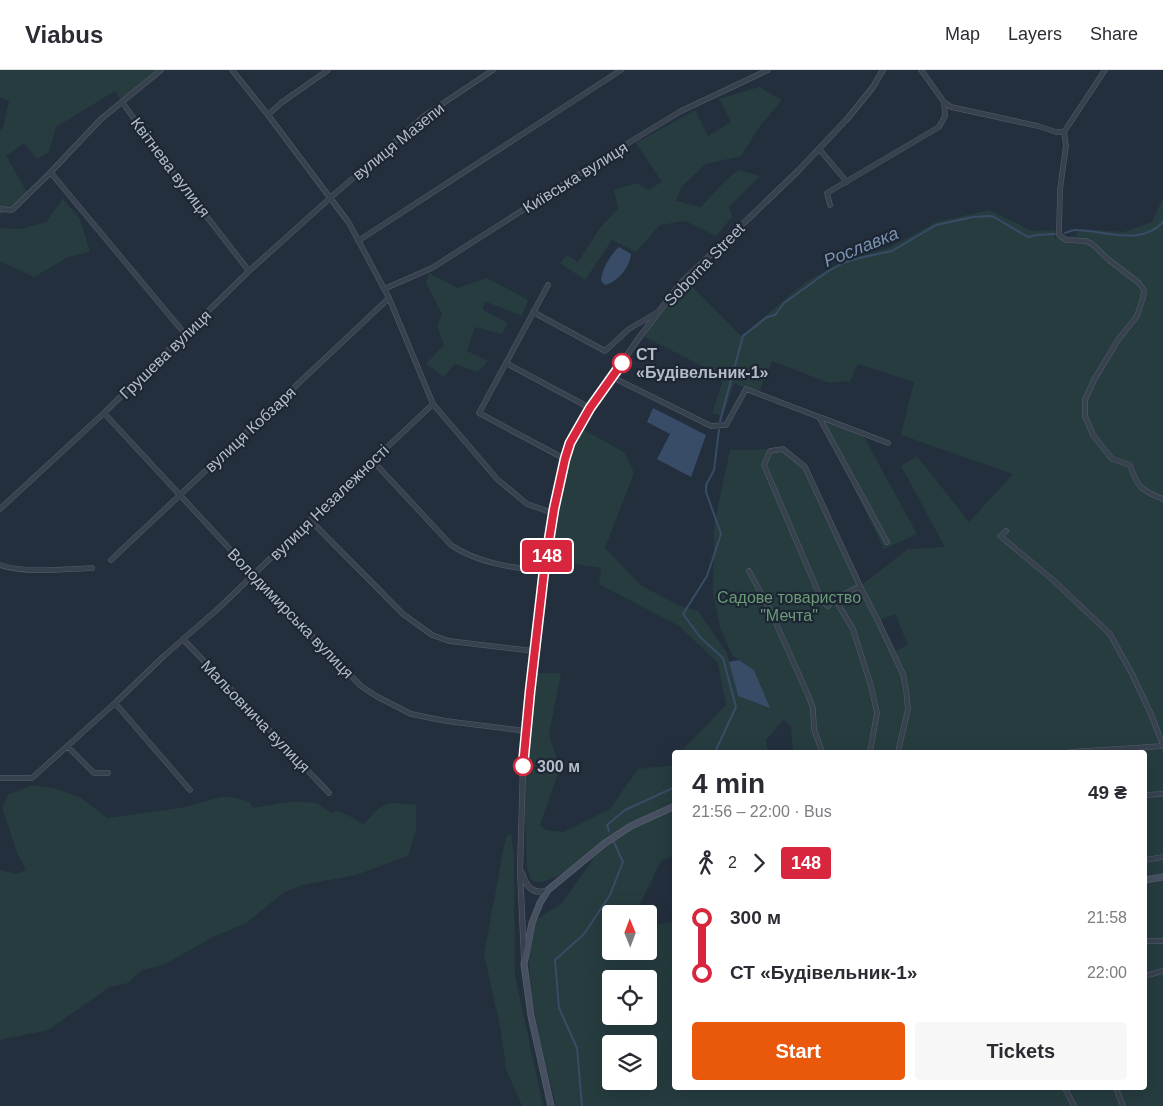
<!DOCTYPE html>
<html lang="en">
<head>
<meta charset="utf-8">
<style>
  :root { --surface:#fff; --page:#f7f7f7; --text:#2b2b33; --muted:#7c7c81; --line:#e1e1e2; --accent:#ea580c }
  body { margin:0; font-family:Helvetica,sans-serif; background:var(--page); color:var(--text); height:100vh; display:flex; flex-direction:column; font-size:19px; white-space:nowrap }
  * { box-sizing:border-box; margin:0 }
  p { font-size:16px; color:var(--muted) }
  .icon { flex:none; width:28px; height:28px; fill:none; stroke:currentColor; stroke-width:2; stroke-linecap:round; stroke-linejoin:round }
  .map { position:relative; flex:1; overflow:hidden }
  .panel { position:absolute; left:672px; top:680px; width:475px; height:340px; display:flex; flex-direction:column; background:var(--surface); border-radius:5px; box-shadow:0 5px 20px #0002 }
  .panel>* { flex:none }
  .badge { padding:0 10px; border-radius:4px; font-size:18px; line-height:32px }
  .needle { width:32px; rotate:359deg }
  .buttons { position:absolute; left:602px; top:835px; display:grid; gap:10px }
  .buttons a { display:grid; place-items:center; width:55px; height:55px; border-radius:5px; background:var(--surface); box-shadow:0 5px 20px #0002; font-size:25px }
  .map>.badge { position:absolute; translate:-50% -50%; box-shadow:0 0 0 2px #fff }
  .legs { display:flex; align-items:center; gap:8px; height:55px; padding:0 20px; font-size:16px }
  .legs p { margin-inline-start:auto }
  .overview { display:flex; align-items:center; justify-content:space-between; height:85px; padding:0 20px }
  h1 { font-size:28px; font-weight:600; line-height:38px }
  .button { display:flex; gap:10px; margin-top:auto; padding:10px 20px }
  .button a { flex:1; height:58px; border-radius:5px; background:var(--accent); color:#fff; font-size:20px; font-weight:600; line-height:58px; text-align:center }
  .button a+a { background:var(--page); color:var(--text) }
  ul { padding:0 20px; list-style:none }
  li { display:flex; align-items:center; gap:18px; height:55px; font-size:19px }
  li i { display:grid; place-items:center; width:8px; height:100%; margin:0 6px; background:currentColor }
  li i::after { content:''; width:12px; height:12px; margin:-6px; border:4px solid; border-radius:50%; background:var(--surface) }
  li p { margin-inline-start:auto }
  li:first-child i { background:linear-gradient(#0000 50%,currentColor 0) }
  li:last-child i { background:linear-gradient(currentColor 50%,#0000 0) }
  header { display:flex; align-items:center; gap:30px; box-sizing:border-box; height:70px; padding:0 25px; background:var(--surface); border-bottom:1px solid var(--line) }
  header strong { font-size:24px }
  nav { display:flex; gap:28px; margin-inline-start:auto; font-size:18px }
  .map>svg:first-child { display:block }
  .green { fill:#263c3f; fill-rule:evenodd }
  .water { fill:#394c67 }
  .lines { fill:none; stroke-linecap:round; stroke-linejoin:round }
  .stream { stroke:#394c67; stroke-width:2 }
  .minor-casing { stroke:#565f6c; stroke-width:5.5 }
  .tertiary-casing { stroke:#565f6c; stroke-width:6 }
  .secondary-casing { stroke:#565f6c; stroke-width:7 }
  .minor { stroke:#38414e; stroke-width:4.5 }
  .tertiary { stroke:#38414e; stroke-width:5 }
  .secondary { stroke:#465061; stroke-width:5.5 }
  .line-1-casing { stroke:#fff; stroke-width:11 }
  .line-1 { stroke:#d7263d; stroke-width:8 }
  .stop-1-dot { fill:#fff; stroke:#d7263d; stroke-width:2.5 }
  .labels { text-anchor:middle; stroke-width:4.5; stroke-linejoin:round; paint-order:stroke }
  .street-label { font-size:16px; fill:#b4bcc9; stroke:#1d2633 }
  .stop-label { font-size:16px; font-weight:bold; fill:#b4bcc9; stroke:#1d2633; text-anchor:start }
  .park-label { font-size:16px; fill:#6b9a76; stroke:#1d2633 }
  .water-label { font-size:18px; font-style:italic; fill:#7c92b1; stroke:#1d2633 }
</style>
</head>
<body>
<header>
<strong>Viabus</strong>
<nav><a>Map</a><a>Layers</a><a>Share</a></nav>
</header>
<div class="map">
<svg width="1163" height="1036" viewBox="0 0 1163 1036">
  <rect width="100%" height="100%" fill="#242f3e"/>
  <path class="green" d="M0,0h161l-39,32 -7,-11 -59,36 -7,25 -12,7 -13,-16 -18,13 24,41 -30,18v-85l3,-2 6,-27 -9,-4z
    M759,17l23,13 -22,26 -19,30 -35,8 -24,22 -6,15 25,6 23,-25 14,-12 22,6 -31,31 3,10 -16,19 -31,-15 -25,4 -24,27 -24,-12 -27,40 -25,-17 7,-8 11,7 22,-34 18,-19 -4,-19 23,-7 11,7 14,-8 -26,-39 59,-33 13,26 23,-14 -12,-23z
    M1163,128v908h-607c-13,-57 -35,-124 -24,-183l30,-20 41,-58c-13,10 -49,38 -65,37 -2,0 -5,-1 -7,-2l-4,-12 -4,-102 9,-93h29l-12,62 11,33 -20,57 6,5 18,2 46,-23 28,-40 37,-4v90l-14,6 -26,53h-24v37h38v-25l26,-5v167h470v-96l3,7 -3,-15v-232h-352l-2,-26 -8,-6 -17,20 2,12h-86l2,-4 42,-43 -8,-42 -39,-37 -80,-42 2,-16 -55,-9 19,-100 14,-32 46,26 9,20 -29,75 37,38 38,20 18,5 29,42 11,43 31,11 -15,-37 -22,-15 -12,-28 -7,-33 1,-69 16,-75 53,-1 22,18 55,119 48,-37 37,-2 -44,-81 16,-10 52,66 44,-48 -112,-39 13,-53 -56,-18 -9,19 -5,-2 -15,2 -57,-22 -14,33 -24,-11 -11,33 -11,-3 12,-36 -83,-42 44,-56 56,57 65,-54 37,-21 46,-13 47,-26 53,-12 44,21 22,-1 -1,8 23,-2 -1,-2 3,-5 45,3 28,-10zM895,544l13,31 -14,7 -15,-31zM611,909h38v37h-38zM611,974h38v37h-38z
    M63,129l17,20 10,33 -22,5 -34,20 -34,-16v-33l21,1 25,-7z
    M429,203l29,15 29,-10 41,22 -6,16 -38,-15 -1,9 25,13 -6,11 -27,-7 -8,24 21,10 -10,11 -23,-8 -11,13 -18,-13 18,-19 -7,-19 5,-12 -16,-31z
    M819,347l45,20 53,97 -33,15z
    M33,715l21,3 26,9 27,21 74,-10 40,-11h12l17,5 3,6 41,-7 23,2 15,10 5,-2 11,4 15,10c23,-24 19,-24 53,-20v24l-8,27 -52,19 -54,10 -19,8 -37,30 -33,14 -50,28 -21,5 -14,13 -18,4 -62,43 -48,10v-170l17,4 9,-4 -9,-17 -15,-46 7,-13z
    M511,764l3,21 1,120 28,131h-21l-16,-37 -5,-38 -17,-77 22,-118z"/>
  <path class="water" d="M619,177l12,7c-1,13 -13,28 -26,31l-4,-4c0,-11 10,-27 18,-34z
    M653,338l53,27 -15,42 -34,-18 13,-25 -23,-12z
    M739,590l15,10 16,38 -32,-12 -9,-34z"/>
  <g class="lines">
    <path class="stream" d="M1065,163c3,-1 7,-3 11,-3 27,0 65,17 87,-8
      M720,351l23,-85 24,-19 8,-2 9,-12 43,-31 16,-9 16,-5 33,-7 44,-26 37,-8 19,-1 36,21 9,-2 18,-1
      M715,682l21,-45 -13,-49 -23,-21 -17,-23 24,-38 14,-42 -15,-42v-7l8,-15 5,-40
      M609,761l-2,-6 18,-15 50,-23
      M582,1036l-5,-58 -18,-40 -4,-48 29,-26 26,-39 13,-33 -10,-22"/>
    <defs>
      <path id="minor" d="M232,0l36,45 81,108 40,75 44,106 64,75 30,25 26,9
        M921,0l23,32
        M122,32l64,88 63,81
        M268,45l13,-12 47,-33
        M1064,62l2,14 -6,43 -1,46 7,5 20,1 6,3 17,16 30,23 5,7 -1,8 -6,18 -19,24 -24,40 -9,20v16l8,19 19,24 18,6c7,22 12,26 33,34
        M819,79l28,33
        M51,103l134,161
        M830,135l-3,-12 112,-66 6,-11 -1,-14 7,5 87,19 18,6h8l41,-62
        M0,139l12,1 36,-35 53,-56 60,-49
        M358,171l263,-171
        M548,215l-69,128 86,46
        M384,219l48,-21 193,-123 56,-34 87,-41
        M533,242l72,39 24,-22 29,-17
        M506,293l84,45
        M612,307l99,49 15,-1 20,-36 73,28 68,125
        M104,343l186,201 71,72 15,10 35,18 35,7 80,10
        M820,347l68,26
        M372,390l79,85c26,18 62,23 93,26
        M0,439l104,-96 145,-142 80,-72 95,-83 69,-46
        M310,450l93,94 29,21 17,6 85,10
        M1006,461l-6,5 53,44 57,54 22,40 19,40 12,31
        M111,490l278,-262
        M0,495c28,9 63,4 92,3
        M749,501l22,41 37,83 5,13 1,21 8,23
        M860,516l-25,13 -7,7 -6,-5 -58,-136 6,-14 13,-2 22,18 55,119 18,35 25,53 3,15 2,20 -10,43
        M835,529l18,30 18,57 6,27 -7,39
        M183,569l146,154
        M115,633l75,87
        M67,676l27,27h14
        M1070,682l93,-6
        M0,708h32l83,-75 50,-48 55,-48 90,-87 123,-116
        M1145,725l18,-1
        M1145,790l18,-3
        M1145,871h18
        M1145,906l18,-5
        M1065,1018l9,18
        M1116,1018l7,18"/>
      <path id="tertiary" d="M522,803c4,13 11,23 26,17
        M524,887l-4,-87 3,-104 3,-35 18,-160 10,-62 16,-66 20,-35 51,-73 39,-51 118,-113 50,-53 25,-31 10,-17"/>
      <path id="secondary" d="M1145,810l18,-3
        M551,1036l-20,-90 -7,-52 8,-41 8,-20 8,-13 57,-47 26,-17 44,-20"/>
    </defs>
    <use href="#minor" class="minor-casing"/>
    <use href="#tertiary" class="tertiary-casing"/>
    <use href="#secondary" class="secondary-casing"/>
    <use href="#minor" class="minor"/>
    <use href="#tertiary" class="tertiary"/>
    <use href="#secondary" class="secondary"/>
  </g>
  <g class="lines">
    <defs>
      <path id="line-1" d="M523,696l7,-74 14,-121 10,-62 11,-50 5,-16 20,-35 32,-45"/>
    </defs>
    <use href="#line-1" class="line-1-casing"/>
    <use href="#line-1" class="line-1"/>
  </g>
  <g class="stop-1-dot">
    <circle cx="622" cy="293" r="9"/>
    <circle cx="523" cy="696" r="9"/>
  </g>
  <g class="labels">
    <g class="street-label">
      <text transform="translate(398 71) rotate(-39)" y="6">вулиця Мазепи</text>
      <text transform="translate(171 97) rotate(53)" y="6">Квітнева вулиця</text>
      <text transform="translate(575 107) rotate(-32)" y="6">Київська вулиця</text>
      <text transform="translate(704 194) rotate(-46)" y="6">Soborna Street</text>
      <text transform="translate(165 284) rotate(-44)" y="6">Грушева вулиця</text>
      <text transform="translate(250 359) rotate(-43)" y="6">вулиця Кобзаря</text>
      <text transform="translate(329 432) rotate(-44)" y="6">вулиця Незалежності</text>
      <text transform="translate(291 543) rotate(46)" y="6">Володимирська вулиця</text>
      <text transform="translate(256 646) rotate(46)" y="6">Мальовнича вулиця</text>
    </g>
    <g class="stop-label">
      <text x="636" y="290">СТ<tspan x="636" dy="18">«Будівельник-1»</tspan></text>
      <text x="537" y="702">300 м</text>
    </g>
    <g class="park-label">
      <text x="789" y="533">Садове товариство<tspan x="789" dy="18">"Мечта"</tspan></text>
    </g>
    <g class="water-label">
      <text transform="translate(861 177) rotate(-22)" y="6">Рославка</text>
    </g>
  </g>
</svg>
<div class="buttons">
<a><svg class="needle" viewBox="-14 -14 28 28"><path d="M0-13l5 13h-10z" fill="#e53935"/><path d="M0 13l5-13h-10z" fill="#7c7c81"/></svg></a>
<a><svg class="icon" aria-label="locate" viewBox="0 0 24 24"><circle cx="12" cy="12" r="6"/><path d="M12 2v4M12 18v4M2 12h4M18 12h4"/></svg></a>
<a><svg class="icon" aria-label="layers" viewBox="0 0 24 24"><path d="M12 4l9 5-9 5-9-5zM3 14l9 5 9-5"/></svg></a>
</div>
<b class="badge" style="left:547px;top:486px;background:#d7263d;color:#fff">148</b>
<section class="panel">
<div class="overview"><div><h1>4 min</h1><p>21:56 – 22:00 · Bus</p></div><b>49 ₴</b></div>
<div class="legs"><svg class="icon" aria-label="walk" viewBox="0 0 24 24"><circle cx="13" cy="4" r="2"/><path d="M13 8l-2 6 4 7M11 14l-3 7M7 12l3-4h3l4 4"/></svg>2<svg class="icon" aria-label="forward" viewBox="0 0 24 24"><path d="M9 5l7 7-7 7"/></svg><b class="badge" style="background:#d7263d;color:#fff">148</b></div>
<ul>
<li><i style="color:#d7263d"></i><b>300 м</b><p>21:58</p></li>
<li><i style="color:#d7263d"></i><b>СТ «Будівельник-1»</b><p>22:00</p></li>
</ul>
<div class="button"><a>Start</a><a>Tickets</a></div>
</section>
</div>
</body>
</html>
